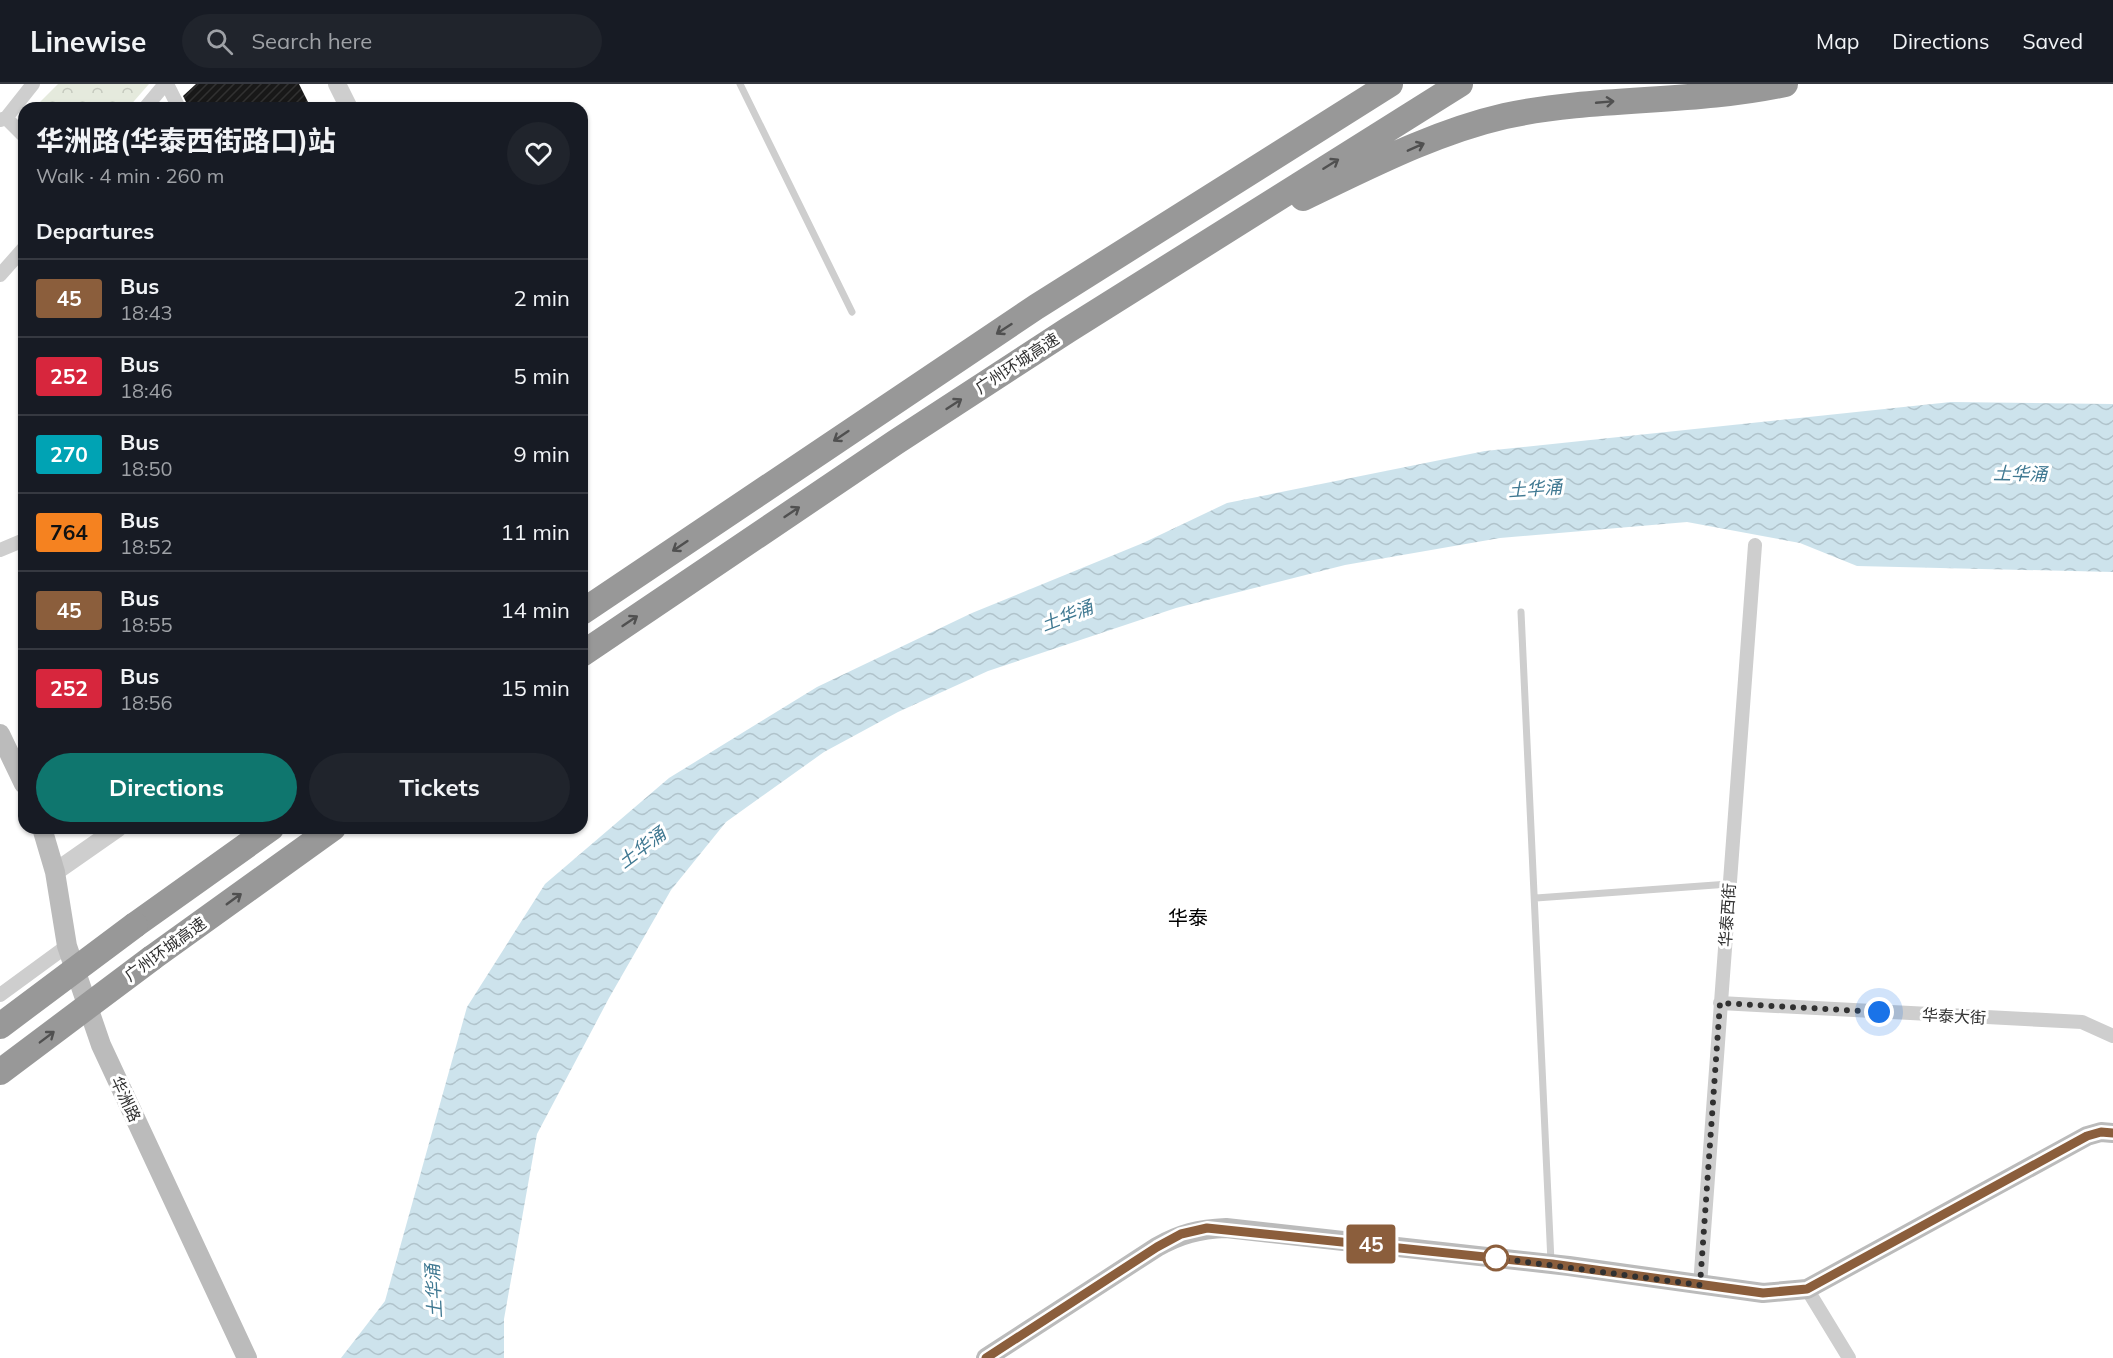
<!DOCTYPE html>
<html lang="en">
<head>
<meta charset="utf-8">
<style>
  :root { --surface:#171b24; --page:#20242c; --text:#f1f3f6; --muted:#9ea1a6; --line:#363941; --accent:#0f766e }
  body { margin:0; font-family:Mulish,"Noto Sans SC",sans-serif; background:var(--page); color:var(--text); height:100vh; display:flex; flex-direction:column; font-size:22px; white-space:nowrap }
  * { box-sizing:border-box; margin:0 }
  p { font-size:20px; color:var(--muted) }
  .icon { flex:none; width:33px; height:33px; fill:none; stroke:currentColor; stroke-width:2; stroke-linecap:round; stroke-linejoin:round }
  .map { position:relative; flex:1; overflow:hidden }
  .panel { position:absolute; left:18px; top:18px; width:570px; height:732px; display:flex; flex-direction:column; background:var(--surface); border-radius:18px; box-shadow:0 2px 4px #0004 }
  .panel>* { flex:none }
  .badge { padding:0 12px; border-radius:4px; font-size:21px; line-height:39px }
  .you { position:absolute; width:30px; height:30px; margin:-15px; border:4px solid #fff; border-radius:50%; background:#1a73e8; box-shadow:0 0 0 9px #1a73e833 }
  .map>.badge { position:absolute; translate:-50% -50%; box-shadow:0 0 0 3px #fff }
  h2 { padding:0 18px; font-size:22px; line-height:54px }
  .round { display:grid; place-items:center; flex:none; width:63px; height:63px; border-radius:32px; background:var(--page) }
  .head { display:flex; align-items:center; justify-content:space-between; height:102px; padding:0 18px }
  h1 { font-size:28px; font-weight:700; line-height:45px }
  .primary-button { display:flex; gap:12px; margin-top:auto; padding:12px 18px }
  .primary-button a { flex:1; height:69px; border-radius:36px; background:var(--accent); color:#fff; font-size:24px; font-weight:700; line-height:69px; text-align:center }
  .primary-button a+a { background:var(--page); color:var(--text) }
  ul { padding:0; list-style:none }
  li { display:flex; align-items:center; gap:18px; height:78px; padding:0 18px; border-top:2px solid var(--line) }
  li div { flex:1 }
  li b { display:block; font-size:22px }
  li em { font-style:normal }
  li .badge { min-width:66px; font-weight:700; text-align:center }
  header { display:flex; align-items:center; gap:36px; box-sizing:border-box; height:84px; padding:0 30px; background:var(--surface); border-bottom:2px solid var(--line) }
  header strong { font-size:28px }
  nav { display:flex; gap:33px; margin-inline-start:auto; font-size:21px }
  .search { width:420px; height:54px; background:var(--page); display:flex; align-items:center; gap:15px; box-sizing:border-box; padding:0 21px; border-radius:33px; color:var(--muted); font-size:22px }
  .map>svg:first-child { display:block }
  .park { fill:url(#park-crowns) }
  .water { fill:url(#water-waves) }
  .building { fill:url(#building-hatch) }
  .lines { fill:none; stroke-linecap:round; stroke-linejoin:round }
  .service { stroke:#cecece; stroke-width:7 }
  .minor { stroke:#cecece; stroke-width:14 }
  .tertiary { stroke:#cecece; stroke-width:18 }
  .secondary { stroke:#bbb; stroke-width:20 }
  .motorway { stroke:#989898; stroke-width:26 }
  .motorway-bridge { stroke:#989898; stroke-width:26 }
  .oneway { stroke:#505050 }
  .line-casing { stroke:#fff; stroke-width:14 }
  .line { stroke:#8b5e3c; stroke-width:9 }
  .walk { stroke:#313131; stroke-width:6; stroke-dasharray:0 10.8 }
  .stop-dot { fill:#fff; stroke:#8b5e3c; stroke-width:3 }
  .labels { text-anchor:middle; stroke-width:6; stroke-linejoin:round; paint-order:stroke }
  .street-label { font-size:16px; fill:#313131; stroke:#fff }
  .water-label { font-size:18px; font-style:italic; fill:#407992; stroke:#fff }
  .quarter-label { font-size:20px; fill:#000; stroke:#fff }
</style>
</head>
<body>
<header>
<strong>Linewise</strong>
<div class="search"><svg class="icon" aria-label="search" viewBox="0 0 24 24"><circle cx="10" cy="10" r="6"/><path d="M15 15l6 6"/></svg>Search here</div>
<nav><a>Map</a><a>Directions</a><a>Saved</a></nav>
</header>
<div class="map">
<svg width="2113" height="1274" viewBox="0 0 2113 1274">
  <defs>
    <pattern id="park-crowns" width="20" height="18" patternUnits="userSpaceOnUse" patternTransform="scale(1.5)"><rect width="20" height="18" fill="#e5eadd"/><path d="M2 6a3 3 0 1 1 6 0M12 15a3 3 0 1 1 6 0" fill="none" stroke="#c5c9be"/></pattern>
    <pattern id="water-waves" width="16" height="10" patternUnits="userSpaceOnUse" patternTransform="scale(1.5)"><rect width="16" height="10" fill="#cde3ec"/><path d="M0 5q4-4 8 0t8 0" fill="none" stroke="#b0c3cb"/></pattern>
    <pattern id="building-hatch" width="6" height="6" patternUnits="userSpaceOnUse" patternTransform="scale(1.5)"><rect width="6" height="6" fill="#181818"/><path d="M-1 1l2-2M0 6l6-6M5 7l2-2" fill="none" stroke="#313131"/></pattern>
  </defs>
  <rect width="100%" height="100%" fill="#fff"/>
  <path class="park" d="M58,0h91l-21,24h-94z"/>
  <path class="water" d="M1951,318l162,2v168l-256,-6 -57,-23 -113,-21 -187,16 -155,27 -169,43 -188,63 -90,41 -74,40 -98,70 -55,68 -62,108 -72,136 -33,185v39h-163l44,-57 82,-294 78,-123 124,-106 148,-91 155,-74 171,-70 84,-40 258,-52z"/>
  <path class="building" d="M196,0h103l12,24h-122l-6,-12z"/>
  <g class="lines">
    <path class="service" d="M740,0l112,228
      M1521,528l30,650
      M1536,814l193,-14"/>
    <path class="minor" d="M167,0l12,24
      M145,24l20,-24
      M6,34l27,-34
      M0,36l6,-2 18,18
      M0,191l24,-27
      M0,466l24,-10
      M0,911l67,-49
      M1720,919l362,19 31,14
      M1700,1201l55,-740
      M1807,1205l42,69"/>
    <path class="tertiary" d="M337,0l12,24
      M55,788l63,-44"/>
    <path class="secondary" d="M0,650l24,50
      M42,744l13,44 12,74 34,99 146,313
      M986,1274l171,-111c23,-13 42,-18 69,-19l343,38 194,27 44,-4 280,-153 14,-4 12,1"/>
    <path class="motorway" d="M1303,114c65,-31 132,-66 202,-82 93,-20 188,-12 280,-32
      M582,528l454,-305 354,-223
      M582,570l314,-212 172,-112 392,-246
      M135,841l136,-97
      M152,874l181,-130"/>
    <path class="motorway-bridge" d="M0,942l135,-101
      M0,988l152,-114"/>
  </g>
  <defs><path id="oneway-shaft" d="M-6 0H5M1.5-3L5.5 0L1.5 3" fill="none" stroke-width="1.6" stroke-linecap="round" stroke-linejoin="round" transform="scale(1.5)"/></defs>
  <g class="oneway">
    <use href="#oneway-shaft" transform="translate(1605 18) rotate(-5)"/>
    <use href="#oneway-shaft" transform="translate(1416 63) rotate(-24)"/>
    <use href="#oneway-shaft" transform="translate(1331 80) rotate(-32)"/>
    <use href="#oneway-shaft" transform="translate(1004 245) rotate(147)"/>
    <use href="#oneway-shaft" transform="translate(954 320) rotate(-33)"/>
    <use href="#oneway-shaft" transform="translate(841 352) rotate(146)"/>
    <use href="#oneway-shaft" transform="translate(792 428) rotate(-34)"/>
    <use href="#oneway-shaft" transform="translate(680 462) rotate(146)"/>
    <use href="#oneway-shaft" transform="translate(630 537) rotate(-34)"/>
    <use href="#oneway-shaft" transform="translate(234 815) rotate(-36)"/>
    <use href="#oneway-shaft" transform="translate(47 953) rotate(-37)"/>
  </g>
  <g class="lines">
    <defs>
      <path id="line" d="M986,1274l171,-111 24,-13 26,-6 345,36 211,29 44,-4 280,-153 14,-4 12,1"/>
    </defs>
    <use href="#line" class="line-casing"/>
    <use href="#line" class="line"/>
    <path class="walk" d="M1496,1174l204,27 20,-282 159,9"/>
  </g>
  <circle class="stop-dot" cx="1496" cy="1174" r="12"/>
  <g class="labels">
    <g class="street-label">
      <text transform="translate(1017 279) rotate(-33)" y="6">广州环城高速</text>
      <text transform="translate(1727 831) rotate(-86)" y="6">华泰西街</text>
      <text transform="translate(165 865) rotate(-36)" y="6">广州环城高速</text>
      <text transform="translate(1954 932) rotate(3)" y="6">华泰大街</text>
      <text transform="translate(126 1015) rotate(65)" y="6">华洲路</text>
    </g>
    <g class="water-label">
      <text transform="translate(2020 390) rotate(1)" y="6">土华涌</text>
      <text transform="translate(1535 405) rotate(-4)" y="6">土华涌</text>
      <text transform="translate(1067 532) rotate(-21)" y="6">土华涌</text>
      <text transform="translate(642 764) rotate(-37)" y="6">土华涌</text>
      <text transform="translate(434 1207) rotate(-93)" y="6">土华涌</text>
    </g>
    <g class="quarter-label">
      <text x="1188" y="841">华泰</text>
    </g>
  </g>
</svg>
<div class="you" style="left:1879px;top:928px"></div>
<b class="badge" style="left:1371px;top:1160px;background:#8b5e3c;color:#fff">45</b>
<section class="panel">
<div class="head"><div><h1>华洲路(华泰西街路口)站</h1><p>Walk · 4 min · 260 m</p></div><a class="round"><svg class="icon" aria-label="heart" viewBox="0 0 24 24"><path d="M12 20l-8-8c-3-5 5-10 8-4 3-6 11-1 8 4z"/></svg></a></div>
<h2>Departures</h2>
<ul>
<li><span class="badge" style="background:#8b5e3c;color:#fff">45</span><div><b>Bus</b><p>18:43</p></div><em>2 min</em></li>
<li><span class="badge" style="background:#d7263d;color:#fff">252</span><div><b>Bus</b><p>18:46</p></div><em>5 min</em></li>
<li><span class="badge" style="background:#00a3b4;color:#fff">270</span><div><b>Bus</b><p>18:50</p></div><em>9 min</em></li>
<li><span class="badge" style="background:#f58220;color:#111">764</span><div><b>Bus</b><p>18:52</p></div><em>11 min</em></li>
<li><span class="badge" style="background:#8b5e3c;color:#fff">45</span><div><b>Bus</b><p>18:55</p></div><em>14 min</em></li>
<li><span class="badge" style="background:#d7263d;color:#fff">252</span><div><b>Bus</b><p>18:56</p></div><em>15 min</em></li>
</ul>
<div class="primary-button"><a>Directions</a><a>Tickets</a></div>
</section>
</div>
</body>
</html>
